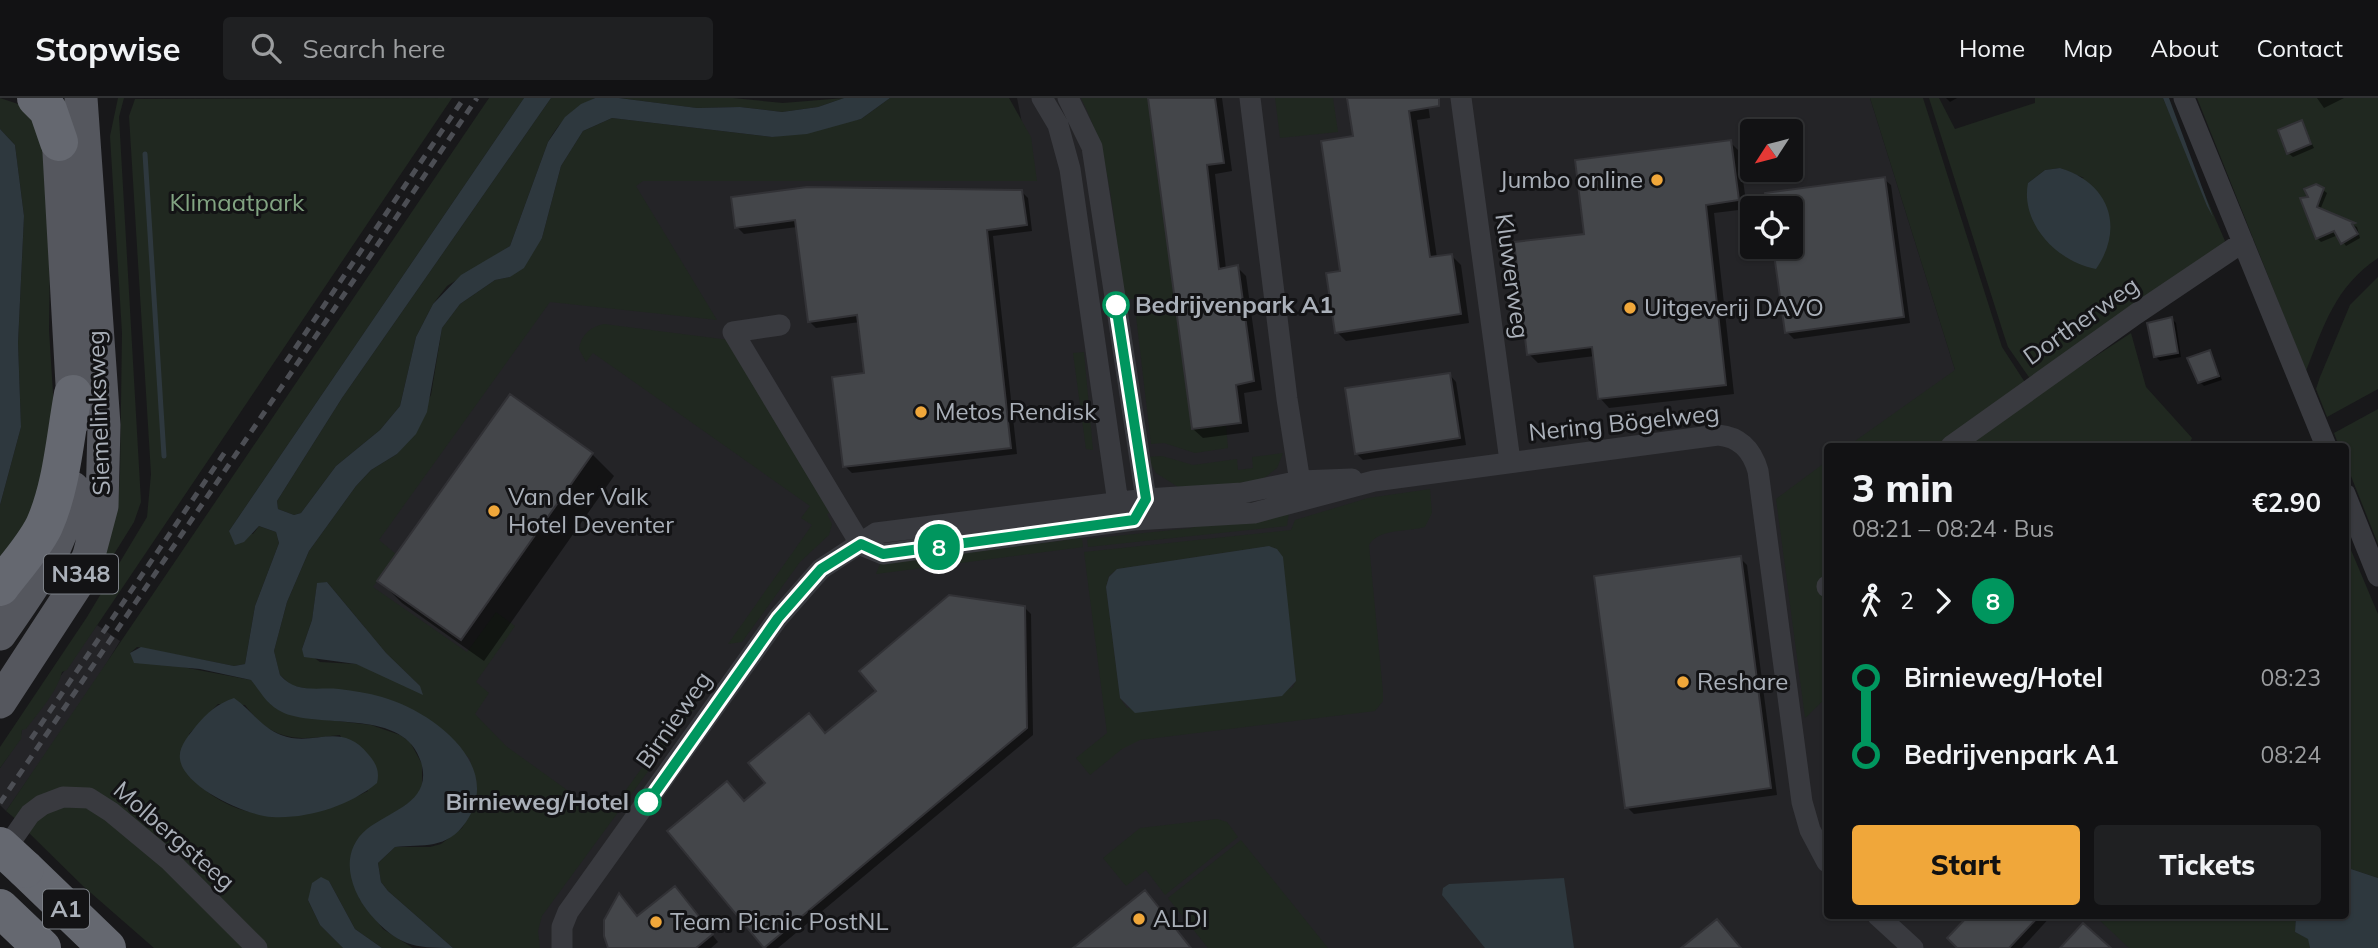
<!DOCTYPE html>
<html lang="en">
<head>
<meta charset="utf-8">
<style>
  :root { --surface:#121214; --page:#1f2022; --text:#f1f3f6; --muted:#9c9ea0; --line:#313234; --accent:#f0a73a }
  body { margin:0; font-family:Mulish,sans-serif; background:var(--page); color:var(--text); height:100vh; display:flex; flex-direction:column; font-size:26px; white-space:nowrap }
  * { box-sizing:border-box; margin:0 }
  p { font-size:23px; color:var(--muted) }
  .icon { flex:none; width:38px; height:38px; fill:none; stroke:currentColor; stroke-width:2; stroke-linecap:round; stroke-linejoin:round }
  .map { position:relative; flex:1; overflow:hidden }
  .drawer { position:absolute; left:1824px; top:345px; width:525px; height:476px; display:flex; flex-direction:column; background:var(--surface); border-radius:7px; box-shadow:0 2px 5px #0004,0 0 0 2px var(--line) }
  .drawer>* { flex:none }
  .badge { padding:0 14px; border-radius:23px; font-size:24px; line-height:46px }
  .needle { width:46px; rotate:234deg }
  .fabs { position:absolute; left:1740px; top:21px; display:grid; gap:14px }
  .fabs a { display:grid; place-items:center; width:63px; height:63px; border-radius:7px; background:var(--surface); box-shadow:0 2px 5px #0004,0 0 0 2px var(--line); font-size:35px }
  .map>.badge { position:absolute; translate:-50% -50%; box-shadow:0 0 0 4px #fff }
  .legs { display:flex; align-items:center; gap:10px; height:77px; padding:0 28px; font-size:23px }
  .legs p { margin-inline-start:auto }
  .headline { display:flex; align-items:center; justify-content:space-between; height:119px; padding:0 28px }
  h1 { font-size:38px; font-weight:800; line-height:52px }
  .cta { display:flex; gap:14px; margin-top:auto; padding:14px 28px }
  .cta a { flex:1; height:80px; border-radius:7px; background:var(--accent); color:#111; font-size:28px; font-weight:800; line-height:80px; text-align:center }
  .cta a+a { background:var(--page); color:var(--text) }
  ul { padding:0 28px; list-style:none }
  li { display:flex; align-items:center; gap:24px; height:77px; font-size:26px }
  li i { display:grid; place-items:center; width:10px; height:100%; margin:0 9px; background:currentColor }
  li i::after { content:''; width:18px; height:18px; margin:-9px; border:5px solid; border-radius:50%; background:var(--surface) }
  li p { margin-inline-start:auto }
  li:first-child i { background:linear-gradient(#0000 50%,currentColor 0) }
  li:last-child i { background:linear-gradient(currentColor 50%,#0000 0) }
  header { display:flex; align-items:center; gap:42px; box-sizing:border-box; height:98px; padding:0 35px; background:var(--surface); border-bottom:2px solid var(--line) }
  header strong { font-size:33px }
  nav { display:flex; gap:38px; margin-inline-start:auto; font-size:24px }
  .search { width:490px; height:63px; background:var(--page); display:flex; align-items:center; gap:18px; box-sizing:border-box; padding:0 24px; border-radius:7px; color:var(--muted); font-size:26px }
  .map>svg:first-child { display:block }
  .built { fill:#242427; fill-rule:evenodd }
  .green { fill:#202820; fill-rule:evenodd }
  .water { fill:#2e383e }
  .shadow { fill:#0007 }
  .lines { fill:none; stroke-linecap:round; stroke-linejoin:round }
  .stream { stroke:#2e383e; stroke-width:5 }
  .building { fill:#44464a; stroke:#323236; stroke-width:2 }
  .minor { stroke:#393a3f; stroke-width:21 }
  .primary { stroke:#55575e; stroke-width:33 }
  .motorway { stroke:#656870; stroke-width:38 }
  .rail { stroke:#4c4e54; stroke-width:5; stroke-dasharray:9 7; stroke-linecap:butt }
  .motorway-bridge { stroke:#656870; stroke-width:38 }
  .line-1-casing { stroke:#fff; stroke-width:16 }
  .line-1 { stroke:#00965e; stroke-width:10 }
  .poi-dot { fill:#f0a73a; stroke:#131315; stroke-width:2.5 }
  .stop-1-dot { fill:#fff; stroke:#00965e; stroke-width:3.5 }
  .labels { text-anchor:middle; stroke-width:6; stroke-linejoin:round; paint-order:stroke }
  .shield { fill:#131315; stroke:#7d8188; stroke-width:2 }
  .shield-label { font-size:23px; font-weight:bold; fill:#aab0b9 }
  .poi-label { font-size:24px; fill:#aab0b9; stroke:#131315; text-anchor:start }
  .park-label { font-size:24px; fill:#82a482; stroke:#131315 }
  .street-label { font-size:24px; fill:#aab0b9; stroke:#131315 }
  .stop-label { font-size:24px; font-weight:bold; fill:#aab0b9; stroke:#131315; text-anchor:start }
</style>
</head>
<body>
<header>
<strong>Stopwise</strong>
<div class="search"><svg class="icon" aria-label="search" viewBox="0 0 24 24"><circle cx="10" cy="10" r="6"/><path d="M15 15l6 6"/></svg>Search here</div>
<nav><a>Home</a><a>Map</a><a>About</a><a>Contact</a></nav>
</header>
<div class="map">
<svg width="2378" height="850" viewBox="0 0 2378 850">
  <rect width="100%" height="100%" fill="#18181a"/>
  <path class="built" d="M1017,0h853l86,275 -105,73h-24v469h273l35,33h-1600l-199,-374 285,-398 411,-2zM1752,33h38v39h-38zM1752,110h38v39h-38z
    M97,527l23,16 -29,48 -85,122 -6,-6v-37l20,-29 2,-9z"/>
  <path class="green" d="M0,0l24,8 21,34 5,109 -1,81 7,111 -2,31 -54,99v-66l21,-78 -3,-84 6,-127 -9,-71 -15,-16z
    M118,0h6l-5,19 22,385 -7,20 -38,61 -2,-2 24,-81 2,-25 2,-142 -12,-197z
    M452,0l-385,572 -5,2c-5,20 -23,40 -36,57l-4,1 -1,9 -21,29v-21l87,-130 60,-100 4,-43 -22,-358 6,-17z
    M489,0h35l-295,433 24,3 6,-8 17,6 3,11 -24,63 -10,58 -11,2 -97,-19 -7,6 47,13 74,14 70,39 50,6 29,10 10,7 12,22v22l-5,10 -29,23 -20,10 -9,69 24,31 30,19h-31l-27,-19 -26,-48 -21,19 12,25 23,23h-77l-170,-154 -78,27 -12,-10zM218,606l27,1c28,38 53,35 95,30l28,56c-62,31 -129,40 -181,-18l2,-39z
    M551,0h44c-21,9 -36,24 -47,44l-38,104 -63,40 -14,18 -17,33 -16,69 -20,24 -44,36 -35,47 -7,2 -16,-6 -1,-8 65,-103z
    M619,0h114l50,5 61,-5 -26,9 -36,5 -42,-5 -43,1z
    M890,0h119l22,39 6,44h-394l-7,5 81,134 -167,-18 -171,238 17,14 -23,33 94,65 29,-40 19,14 -39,56 13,11 -14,21 31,32 86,62 7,-10 14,10 82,-114 1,12 -154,210 -4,15 2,17h-87l-65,-57 -7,-9 -3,-19 17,-16h35l11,-3 21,-16 13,-23 -5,-46 -36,-35 -117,-34 -25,-4 -12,-11 -6,-24 13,-49 22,-51 47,-65 15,-16 26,-16 34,-59 11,-67 18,-24 35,-24 15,-3 32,-39 19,-72 22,-35 29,-13 160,19 89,-18zM327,484l59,71 34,33 -64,-22 -36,-2 -18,-13 10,-29 5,-36z
    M1081,0h67l44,331 34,-4 2,23 -33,5 -31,-10 -13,1 -17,-145h-11c-8,-68 -10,-139 -42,-201z
    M1275,0h58l5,34 -58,6z
    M1870,0h53l79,249 26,40 -83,59h-97l107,-76z
    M1929,0h10l16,31 80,-26v-5h128l62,143 -8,11 -184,131 -25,-36 -5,-15zM2060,70l24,10 -56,5 17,-13z
    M2197,0h181v160c-43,29 -54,67 -72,113z
    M2378,179v112l-51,28 -11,-28 4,-12 30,-72z
    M604,226l125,16 102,172 -4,2 5,10 -3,11 -29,27 -58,80 -14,2 84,-119 -11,-7 9,-12 -217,-153 -7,9 -7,-13c2,-14 11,-22 25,-25z
    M2131,235l15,54 46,51 -4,8h-75l-18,-4 -4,4h-132z
    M1084,254l9,98 -7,-1 -13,-96z
    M2378,311v135l-33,-83v-15h-6l-5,-13z
    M1283,355l-6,15 -18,14 -81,5 -22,-14 -9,-16 15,-1 31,9 44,-6 1,11 15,-2 -1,-11z
    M1827,363v236l-22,21 -29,-219z
    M1430,391l2,24 -7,14c-17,5 -46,1 -56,18l14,147v9l-8,10 -235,29 -18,9 -32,26 -14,-17 31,-25 -23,-181 207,-22 4,-10 73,-22zM1269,448l8,3 5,8 14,124 -4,7 -165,20 -7,-10 -14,-111 3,-11 8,-7z
    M1289,415l-2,13 -199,21 -1,-8 104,-11 11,-4z
    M1082,440l1,9 -207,27 4,-10z
    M2348,445l30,71v264l-33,-11v-323z
    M81,706l43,27 125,117h-95l-71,-62 -55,-54 18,-23z
    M1217,721l10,3 11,15 -73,58 -19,-25 -20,16 -23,-28 37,-30z
    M1241,742l87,108h-120l-40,-50z
    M2094,817h202l-1,17 14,7 1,9h-181z"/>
  <path class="water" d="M524,0h27l-209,300 -65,103 1,8 16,6 7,-2 35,-47 44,-36 20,-24 16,-69 17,-33 28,-29 49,-29 38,-104 17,-25 16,-13 14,-6h24l78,10 43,-1 42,5 36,-5 26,-9h46l-29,21 -54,15 -35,3 -160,-19 -29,13 -22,35 -19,72 -18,30 -14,9 -15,3 -35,24 -18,24 -15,84 -11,22 -19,20 -26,16 -15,16 -47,65 -22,51 -13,49 6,24c16,19 37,12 59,14 15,2 29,4 43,8 50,14 123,68 84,125 -19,28 -43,22 -71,25l-17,16 3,19 7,9 65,57c-40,0 -55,-2 -83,-34 -20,-24 -32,-61 -3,-85 24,-19 66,-27 54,-67 -16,-54 -99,-33 -137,-49 -17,-7 -23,-21 -33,-33l-51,-11 -66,-6 -4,-10 11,-6 93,19 11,-2 10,-58 24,-63 -3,-11 -17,-6 -15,16 -9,3 -6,-14z
    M2163,0h6l44,119 -6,-11z
    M0,31l15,16 9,71 -6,127 3,84 -21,78z
    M2060,70c49,15 65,59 36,101 -38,-7 -76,-45 -68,-86l17,-13z
    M1269,448l8,3 6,8 13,124 -14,15 -147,17 -15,-15 -14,-111 3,-10 8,-8z
    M327,484l59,71 34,33 3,9 -67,-31 -52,-7 -2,-8 10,-29 5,-37z
    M234,600c17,12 27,29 47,37 33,13 59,-15 87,19 8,9 12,17 9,29 -28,23 -69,36 -105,34 -25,-1 -89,-30 -92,-58 -2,-12 9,-24 16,-33 12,-14 21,-22 38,-28z
    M2345,769l33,11v70h-68l-2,-9 -13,-7 1,-17h49z
    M321,779l8,4 26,48 27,19h-39l-23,-23 -12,-25 4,-17z
    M1564,780l10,70h-89l-43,-53 1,-7 6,-4z"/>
  <path class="shadow" d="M1150,0h72l10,73 -17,3 11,95 11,-2 9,9 16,114 -18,3 5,39 -46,6 -10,-9z
    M1349,0h78l3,20 -13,2 20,138 15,-2 9,9 8,58 -123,18 -9,-9 18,-195z
    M1946,0h11l-7,4z
    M2317,0h27l-20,10z
    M2301,24l13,26 -21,9 -5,-4z
    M1730,44l9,9 8,58 -33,4 20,181 -125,14 -9,-10 -5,-42 -57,7 -9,-9z
    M1884,81l7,6 19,138 -116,16 -7,-7 -12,-85h15v-39h-21l-2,-13z
    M2323,92l4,3 -7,17 37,17 3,11 -14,8 -8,-11 -17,7 -4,-4 -7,-40z
    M1021,93l7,7 4,33 -39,5 24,218 -165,19 -7,-7 21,-91 -6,-53 -44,6 -7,-7 -12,-94 -53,7 -7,-7z
    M2172,221l4,4 5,34 -21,4 -4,-4z
    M2210,254l12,28 -18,6 -4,-4z
    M1450,277l6,7 10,63 -103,15 -7,-7z
    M592,356l22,22 -130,185 -82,-58 -22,-22z
    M1740,460l7,7 30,230 -143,19 -7,-7z
    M1024,509l7,7 2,121 -255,213h-11l-97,-117 75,-28 81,-68z
    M681,797l37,47 -7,6h-98l25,-30z
    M1971,817h81l-30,33h-63z"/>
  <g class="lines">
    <path class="stream" d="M145,56l19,302"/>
  </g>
  <path class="building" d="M1148,0h67l9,65 -17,2 12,104 19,-4 16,116 -18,4 5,38 -49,6z
    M1347,0h92v8l-30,5 21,146 22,-3 9,60 -126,19 -9,-60 14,-2 -19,-130 32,-5z
    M2302,22l9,24 -24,10 -9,-24z
    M1731,42l8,60 -33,5 20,180 -128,14 -6,-52 -65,8 -13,-113 70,-8 -9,-74z
    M1885,79l19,140 -119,16 -12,-86h17v-39h-22l-3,-15z
    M2316,86l8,4 -7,19 38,16 -3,1 6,10 -17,10 -7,-13 -18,8 -16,-41 8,-1 -4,-8z
    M807,89l215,3 5,35 -40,5 24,218 -168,19 -11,-90 32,-4 -7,-58 -49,7 -13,-102 -60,8 -4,-31z
    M2172,219l6,36 -24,4 -7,-34z
    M2210,252l9,26 -21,7 -11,-25z
    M1450,275l10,65 -105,16 -10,-66z
    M510,296l83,59 -132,187 -84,-59z
    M1741,458l30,232 -146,20 -31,-232z
    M949,497l76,11 2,122 -263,220 -97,-117 60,-50 17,20 21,-18 -17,-20 61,-50 16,20 51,-42 -17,-20z
    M675,788l38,48 -17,14h-88l-4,-12v-16l15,-27 18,23z
    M1145,792l46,58h-118z
    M1969,817h71l-31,33h-52l-10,-10z
    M1717,821l24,29h-60z
    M2083,825l28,25h-51z"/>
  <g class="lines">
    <path class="minor" d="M1042,0l16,27 12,44 48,334 8,8
      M1068,0l24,49 54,352 -6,10
      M1250,0l37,301 15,96
      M1461,0l49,363
      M2184,0l142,348
      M780,227l-47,7 128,213 22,9 251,-34 120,-7 120,-32 344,-46c22,2 34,15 40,36l44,331 8,28 17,32
      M1951,348l185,-132 107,-72
      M2345,396l33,82
      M1827,489v-1
      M0,759l30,-43 12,-9 21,-8 26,1 22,14 59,49 87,87
      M1877,817l36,33
      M562,850v-21l6,-15 210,-294 43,-49 55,-36 270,-34 96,-6 58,-12 52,-2"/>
    <path class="primary" d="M57,19l17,303
      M0,536c32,-46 65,-89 73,-146
      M0,604l77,-118 12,-29 13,-49 2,-81 -23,-327"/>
    <path class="motorway" d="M36,0l12,12 11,32
      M0,489c15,-20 33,-39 44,-61 18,-40 21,-89 29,-132
      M25,771l82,79
      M0,810l42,40"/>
    <path class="rail" d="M286,264l178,-264
      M31,641l194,-287
      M0,705l477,-705"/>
    <path class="motorway-bridge" d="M0,748l25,23"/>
  </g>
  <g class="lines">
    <defs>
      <path id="line-1" d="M648,704l130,-184 43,-49 40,-25 22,10 251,-34 12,-21 -30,-194"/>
    </defs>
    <use href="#line-1" class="line-1-casing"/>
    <use href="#line-1" class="line-1"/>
  </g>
  <g class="poi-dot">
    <circle cx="1657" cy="82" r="7"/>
    <circle cx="1630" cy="210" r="7"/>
    <circle cx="921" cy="314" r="7"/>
    <circle cx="494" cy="413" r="7"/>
    <circle cx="1683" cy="584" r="7"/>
    <circle cx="1139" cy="821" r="7"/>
    <circle cx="656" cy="824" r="7"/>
  </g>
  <g class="stop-1-dot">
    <circle cx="1116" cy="207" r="12"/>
    <circle cx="648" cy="704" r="12"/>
  </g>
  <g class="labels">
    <g class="shield">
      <rect x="44" y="456.5" width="74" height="39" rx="5"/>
      <rect x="43" y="791.5" width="46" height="39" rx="5"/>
    </g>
    <g class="shield-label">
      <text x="81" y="484">N348</text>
      <text x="66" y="819">A1</text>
    </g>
    <g class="poi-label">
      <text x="1643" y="90" text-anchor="end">Jumbo online</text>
      <text x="1644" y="218">Uitgeverij DAVO</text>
      <text x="935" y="322">Metos Rendisk</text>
      <text x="508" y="407">Van der Valk<tspan x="508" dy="28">Hotel Deventer</tspan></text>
      <text x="1697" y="592">Reshare</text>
      <text x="1153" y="829">ALDI</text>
      <text x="670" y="832">Team Picnic PostNL</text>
    </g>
    <g class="park-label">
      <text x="237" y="113">Klimaatpark</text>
    </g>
    <g class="street-label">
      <text transform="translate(1512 178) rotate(82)" y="8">Kluwerweg</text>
      <text transform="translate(2081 223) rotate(-35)" y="8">Dortherweg</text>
      <text transform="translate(99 315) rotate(-92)" y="8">Siemelinksweg</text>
      <text transform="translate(1624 325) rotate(-6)" y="8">Nering Bögelweg</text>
      <text transform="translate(674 622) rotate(-55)" y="8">Birnieweg</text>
      <text transform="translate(174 738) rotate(41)" y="8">Molbergsteeg</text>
    </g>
    <g class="stop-label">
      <text x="1135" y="215">Bedrijvenpark A1</text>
      <text x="629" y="712" text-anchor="end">Birnieweg/Hotel</text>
    </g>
  </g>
</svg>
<div class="fabs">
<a><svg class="needle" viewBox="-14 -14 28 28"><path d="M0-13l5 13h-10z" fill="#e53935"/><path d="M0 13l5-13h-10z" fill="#9c9ea0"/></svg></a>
<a><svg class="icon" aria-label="locate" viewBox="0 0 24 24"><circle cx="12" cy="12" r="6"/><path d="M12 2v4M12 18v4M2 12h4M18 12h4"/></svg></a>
</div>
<b class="badge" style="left:939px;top:449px;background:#00965e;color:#fff">8</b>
<section class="drawer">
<div class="headline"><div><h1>3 min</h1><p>08:21 – 08:24 · Bus</p></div><b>€2.90</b></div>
<div class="legs"><svg class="icon" aria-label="walk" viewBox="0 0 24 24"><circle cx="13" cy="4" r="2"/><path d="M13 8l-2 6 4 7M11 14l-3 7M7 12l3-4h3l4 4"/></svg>2<svg class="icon" aria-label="forward" viewBox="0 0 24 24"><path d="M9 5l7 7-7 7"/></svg><b class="badge" style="background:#00965e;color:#fff">8</b></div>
<ul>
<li><i style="color:#00965e"></i><b>Birnieweg/Hotel</b><p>08:23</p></li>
<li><i style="color:#00965e"></i><b>Bedrijvenpark A1</b><p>08:24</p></li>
</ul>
<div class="cta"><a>Start</a><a>Tickets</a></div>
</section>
</div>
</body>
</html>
